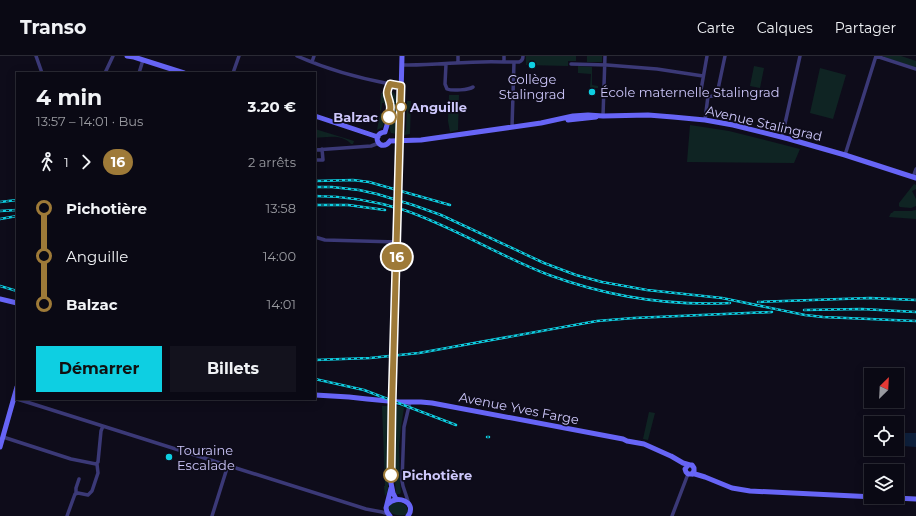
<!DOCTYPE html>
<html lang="fr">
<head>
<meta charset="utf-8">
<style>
  :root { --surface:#0a0914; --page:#13121d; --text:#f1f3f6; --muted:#999aa0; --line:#2a2a34; --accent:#0ecfe2 }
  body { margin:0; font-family:Montserrat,sans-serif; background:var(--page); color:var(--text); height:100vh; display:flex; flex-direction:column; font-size:15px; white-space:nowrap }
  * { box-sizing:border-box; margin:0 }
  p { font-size:13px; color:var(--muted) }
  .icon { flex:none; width:22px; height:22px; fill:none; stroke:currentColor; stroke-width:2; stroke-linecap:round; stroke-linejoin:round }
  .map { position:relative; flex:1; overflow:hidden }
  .details { position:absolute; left:16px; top:16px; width:300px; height:328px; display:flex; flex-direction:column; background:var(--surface); border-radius:0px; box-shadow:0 2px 10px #0003,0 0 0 1px var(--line) }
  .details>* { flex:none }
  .badge { padding:0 8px; border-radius:13px; font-size:14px; line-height:26px }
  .needle { width:26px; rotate:24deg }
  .buttons { position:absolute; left:864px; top:312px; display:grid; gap:8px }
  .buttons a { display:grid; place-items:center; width:40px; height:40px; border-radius:0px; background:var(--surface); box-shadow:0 2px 10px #0003,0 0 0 1px var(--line); font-size:20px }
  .map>.badge { position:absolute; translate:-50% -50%; box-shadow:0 0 0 2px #fff }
  .legs { display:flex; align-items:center; gap:6px; height:44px; padding:0 20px; font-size:13px }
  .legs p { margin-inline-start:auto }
  .overview { display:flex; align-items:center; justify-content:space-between; height:68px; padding:0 20px }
  h1 { font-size:22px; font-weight:700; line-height:30px }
  .button { display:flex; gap:8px; margin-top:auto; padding:8px 20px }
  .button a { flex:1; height:46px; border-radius:0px; background:var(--accent); color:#111; font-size:16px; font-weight:700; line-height:46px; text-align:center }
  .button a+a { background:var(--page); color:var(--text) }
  ul { padding:0 20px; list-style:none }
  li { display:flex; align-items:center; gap:14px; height:48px; font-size:15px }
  li i { display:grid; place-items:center; width:6px; height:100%; margin:0 5px; background:currentColor }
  li i::after { content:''; width:10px; height:10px; margin:-5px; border:3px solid; border-radius:50%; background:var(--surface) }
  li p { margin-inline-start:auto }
  li:first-child i { background:linear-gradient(#0000 50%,currentColor 0) }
  li:last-child i { background:linear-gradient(currentColor 50%,#0000 0) }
  header { display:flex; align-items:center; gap:24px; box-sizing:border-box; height:56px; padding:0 20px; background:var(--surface); border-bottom:1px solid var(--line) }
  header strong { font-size:19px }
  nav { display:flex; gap:22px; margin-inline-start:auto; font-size:14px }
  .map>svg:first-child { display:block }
  .green { fill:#0f2423 }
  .water { fill:#0e203c }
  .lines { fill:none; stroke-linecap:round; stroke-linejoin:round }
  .street { stroke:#3b3977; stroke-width:3.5 }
  .secondary { stroke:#6765f6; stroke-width:5 }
  .rail-casing { stroke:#0ecfe2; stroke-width:2.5 }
  .rail { stroke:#0e0c1a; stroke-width:1; stroke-dasharray:3; stroke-linecap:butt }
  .secondary-bridge { stroke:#6765f6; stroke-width:5 }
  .line-1-casing { stroke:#fff; stroke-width:9 }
  .line-1 { stroke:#9e7a38; stroke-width:6 }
  .poi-dot { fill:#0ecfe2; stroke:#0e0c1a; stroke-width:1.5 }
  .stop-1-dot { fill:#fff; stroke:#9e7a38; stroke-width:2 }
  .labels { text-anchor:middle; stroke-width:3.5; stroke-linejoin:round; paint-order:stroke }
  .poi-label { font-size:13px; fill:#cec8fc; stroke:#0e0c1a; text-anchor:start }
  .stop-label { font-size:13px; font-weight:bold; fill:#cec8fc; stroke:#0e0c1a; text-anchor:start }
  .street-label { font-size:13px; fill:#cec8fc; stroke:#0e0c1a }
</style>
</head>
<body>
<header>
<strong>Transo</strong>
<nav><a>Carte</a><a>Calques</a><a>Partager</a></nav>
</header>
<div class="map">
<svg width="916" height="460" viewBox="0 0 916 460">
  <rect width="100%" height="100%" fill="#0e0c1a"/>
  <path class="green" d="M526,0h50v5h-8v5l-42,-1z
    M587,0h15v6h-15z
    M884,0h17l15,5v7l-32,-11z
    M578,10l14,1v18l6,1v2h-8l1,-14 -13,-1z
    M754,10l10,2 -4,20 -10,-2z
    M820,12l26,7 -13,44 -23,-6z
    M393,36l2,2 2,5v35l-6,-1c-4,-8 2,-15 2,-23 1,-6 -3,-12 -2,-17z
    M381,37h2l3,9 1,6 -4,19 -6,3 3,-16 1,-1h5v-7h-1l-1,-3h-2l-1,8 -1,-1z
    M449,39h10l-1,35 -8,2 -2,-11z
    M407,45h4l-1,33 -6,1 2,-5z
    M690,69l39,6 71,18 -6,14 -107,-1z
    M315,73l39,12 -1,3h-2c-8,-10 -24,-7 -36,-6z
    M914,128l2,1v4l-4,2 4,8v7l-5,2 -11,-1 -1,-1v-3z
    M894,155h17l5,-1v9l-27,-2 2,-4h1z
    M382,350h8l-2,82 -1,5 -2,3 -1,-10h1z
    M396,350h6l2,2 -3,19 -2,19 1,37 1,9 -1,2h-4l-1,-13z
    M649,356l6,1 -7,27 -5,-1z
    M396,445c6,2 10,3 12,9l-2,5c-8,1 -19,0 -17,-10z"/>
  <path class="water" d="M904,377h12v14l-13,-1z"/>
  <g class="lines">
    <path class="street" d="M36,0l6,17
      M297,0c29,13 61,22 93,28
      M458,0v7
      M504,0v6h15c3,-1 4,-3 4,-6
      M707,0l-6,34 1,3c4,3 11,5 15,1l8,-38
      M876,0l40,13
      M312,6l2,-6
      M446,8l-1,20 2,5c5,2 22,1 26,-2
      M571,8l36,1 50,4 46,7
      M402,9c34,1 68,-5 102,-3
      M105,17l8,-17
      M139,17l4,-13
      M233,17l6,-17
      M603,60l2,-60
      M705,64l3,-24
      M512,71l2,-65
      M782,81l18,-81
      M315,94l56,-4 8,-3
      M845,99l31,-99
      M315,104h8l-1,-11
      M913,121l3,-8
      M315,181l10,3 72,2
      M14,342l352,111 16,3 6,2
      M3,381l68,22 25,5 2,-2 3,-31 2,-5
      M76,438v-6l3,-9
      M409,448l-6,-18 -1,-5 2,-54 6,-25
      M67,460l8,-22 3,-1 10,2 4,-4 6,-18 -1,-9
      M212,460l16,-51
      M672,460l16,-42"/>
    <path class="secondary" d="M127,0l7,1 50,16
      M315,60l63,21
      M568,64l28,-3
      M385,76c2,-8 6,-17 5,-26 0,-11 -6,-9 0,-22l11,1
      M385,76c-16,2 -4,22 5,9
      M400,79l2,-79
      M390,85l31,-1 120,-17 32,-7 15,-1 15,1 45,-1 25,2 32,3 28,5 56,14 56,16 71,23
      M0,243l17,4
      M315,339l34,2 18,2 32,3h22l11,1 191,36 4,2 17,3 29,13
      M392,350l-1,77 2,10 3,6
      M0,391l17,-60
      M671,400l12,7 7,2
      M692,418l2,-3v-3l-2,-3h-4l-3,4 1,3 2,2h7l10,3 27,11 18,3 166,8
      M388,448c8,-10 30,-2 20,12
      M390,460l-3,-4 -1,-4 5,-20"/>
    <defs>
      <path id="rail" d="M315,125l38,-1 16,2 81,23
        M315,131h17l27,3 18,4 36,11 28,10 103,48 32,12 26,7 45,8 75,8 83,17 18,2 93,4
        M315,140c30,0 60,5 89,14 50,17 95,46 145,65 57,21 119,31 181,28
        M0,146l17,-2
        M315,149h33l37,5
        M0,155l17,-1
        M0,163l17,-3
        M0,230l17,5
        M758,246l112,-4 46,2
        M804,254l58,-1 54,3
        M315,304l55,-2 49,-5 178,-32 37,-3 138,-6
        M315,323l49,11 92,35
        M487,381h2"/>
    </defs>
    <use href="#rail" class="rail-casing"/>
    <use href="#rail" class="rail"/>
    <path class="secondary-bridge" d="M392,350l8,-271"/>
  </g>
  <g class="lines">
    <defs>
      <path id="line-1" d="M389,61c1,-4 2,-9 1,-13 -2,-10 -5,-9 0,-20l11,2 -9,320 -1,69"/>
    </defs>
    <use href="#line-1" class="line-1-casing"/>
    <use href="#line-1" class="line-1"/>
  </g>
  <g class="poi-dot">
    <circle cx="532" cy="9" r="4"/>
    <circle cx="592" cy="36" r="4"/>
    <circle cx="169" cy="401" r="4"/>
  </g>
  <g class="stop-1-dot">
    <circle cx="401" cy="51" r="5"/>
    <circle cx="389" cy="61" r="7"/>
    <circle cx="391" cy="419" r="7"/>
  </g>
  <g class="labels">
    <g class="poi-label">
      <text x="532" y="28" text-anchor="middle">Collège<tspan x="532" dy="15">Stalingrad</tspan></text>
      <text x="600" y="41">École maternelle Stalingrad</text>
      <text x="177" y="399">Touraine<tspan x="177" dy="15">Escalade</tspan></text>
    </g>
    <g class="stop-label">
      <text x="410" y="56">Anguille</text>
      <text x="378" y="66" text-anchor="end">Balzac</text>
      <text x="402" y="424">Pichotière</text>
    </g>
    <g class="street-label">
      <text transform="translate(764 67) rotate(13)" y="5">Avenue Stalingrad</text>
      <text transform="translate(519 352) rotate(11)" y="5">Avenue Yves Farge</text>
    </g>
  </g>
</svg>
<div class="buttons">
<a><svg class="needle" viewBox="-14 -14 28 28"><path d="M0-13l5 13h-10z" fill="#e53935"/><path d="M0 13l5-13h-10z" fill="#999aa0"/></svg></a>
<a><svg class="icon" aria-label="locate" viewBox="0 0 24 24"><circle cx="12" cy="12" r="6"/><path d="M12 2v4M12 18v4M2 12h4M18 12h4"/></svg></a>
<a><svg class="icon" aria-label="layers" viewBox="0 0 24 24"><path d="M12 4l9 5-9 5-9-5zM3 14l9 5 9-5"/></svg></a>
</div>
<b class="badge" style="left:397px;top:201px;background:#9e7a38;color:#fff">16</b>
<section class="details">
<div class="overview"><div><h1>4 min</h1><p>13:57 – 14:01 · Bus</p></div><b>3.20 €</b></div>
<div class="legs"><svg class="icon" aria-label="walk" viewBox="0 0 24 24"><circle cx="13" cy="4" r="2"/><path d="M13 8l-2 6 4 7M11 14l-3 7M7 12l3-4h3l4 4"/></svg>1<svg class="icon" aria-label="forward" viewBox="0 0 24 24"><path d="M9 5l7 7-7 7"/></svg><b class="badge" style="background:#9e7a38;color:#fff">16</b><p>2 arrêts</p></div>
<ul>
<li><i style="color:#9e7a38"></i><b>Pichotière</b><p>13:58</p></li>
<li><i style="color:#9e7a38"></i><span>Anguille</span><p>14:00</p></li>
<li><i style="color:#9e7a38"></i><b>Balzac</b><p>14:01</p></li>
</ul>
<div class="button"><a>Démarrer</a><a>Billets</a></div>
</section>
</div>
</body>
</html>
